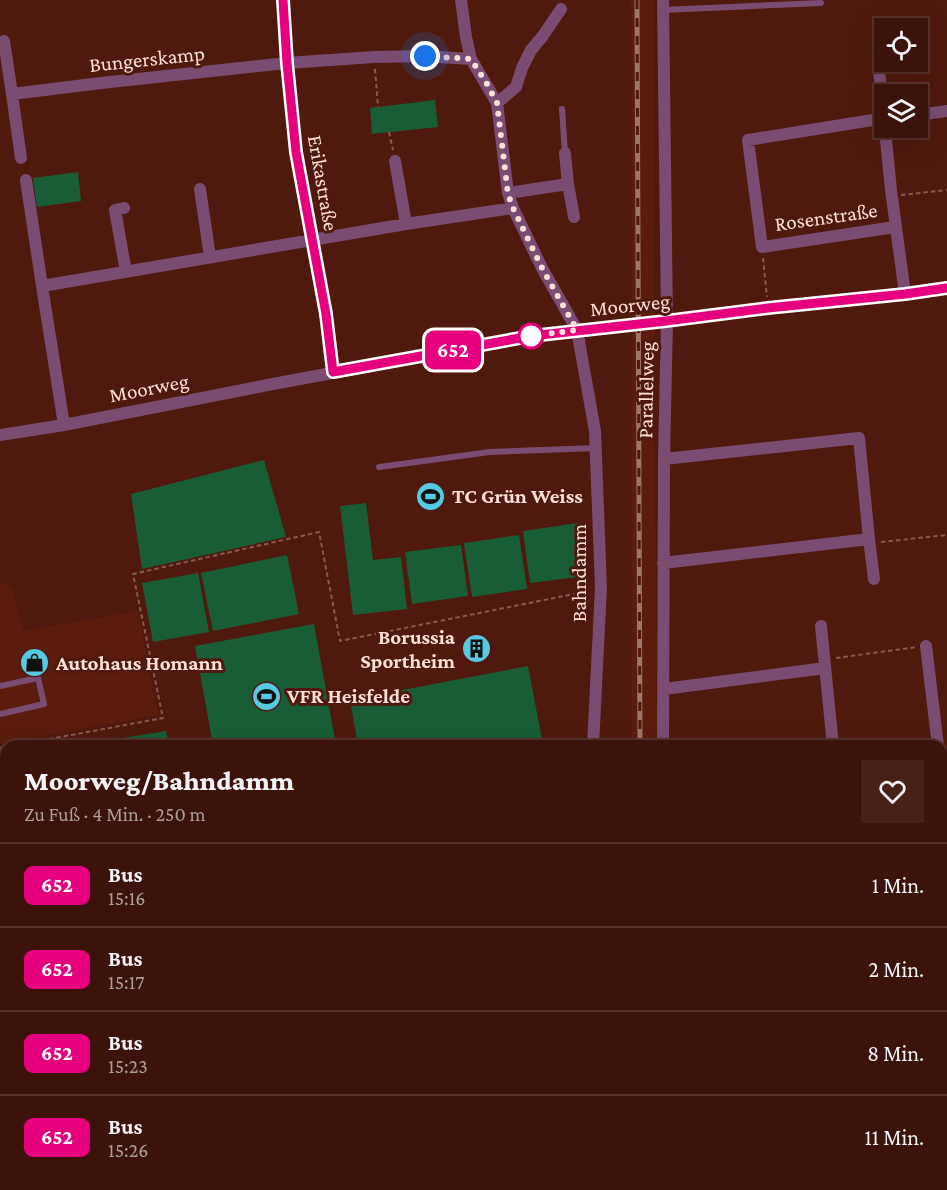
<!DOCTYPE html>
<html lang="de">
<head>
<meta charset="utf-8">
<style>
  :root { --surface:#3c130a; --page:#472018; --text:#f1f3f6; --muted:#ac9e9c; --line:#55322b }
  body { margin:0; font-family:"Crimson Pro",serif; background:var(--page); color:var(--text); height:100vh; display:flex; flex-direction:column; font-size:22px; white-space:nowrap }
  * { box-sizing:border-box; margin:0 }
  p { font-size:20px; color:var(--muted) }
  .icon { flex:none; width:33px; height:33px; fill:none; stroke:currentColor; stroke-width:2; stroke-linecap:round; stroke-linejoin:round }
  .map { position:relative; flex:1; overflow:hidden }
  .side { position:absolute; left:0px; top:740px; width:948px; height:452px; display:flex; flex-direction:column; background:var(--surface); border-radius:18px 18px 0 0; box-shadow:0 6px 24px #0002,0 0 0 2px var(--line) }
  .side>* { flex:none }
  .badge { padding:0 12px; border-radius:9px; font-size:21px; line-height:39px }
  .buttons { position:absolute; left:874px; top:18px; display:grid; gap:12px }
  .buttons a { display:grid; place-items:center; width:54px; height:54px; border-radius:0px; background:var(--surface); box-shadow:0 6px 24px #0002,0 0 0 2px var(--line); font-size:30px }
  .you { position:absolute; width:30px; height:30px; margin:-15px; border:4px solid #fff; border-radius:50%; background:#1a73e8; box-shadow:0 0 0 9px #1a73e833 }
  .map>.badge { position:absolute; translate:-50% -50%; box-shadow:0 0 0 3px #fff }
  .round { display:grid; place-items:center; flex:none; width:63px; height:63px; border-radius:0px; background:var(--page) }
  .overview { display:flex; align-items:center; justify-content:space-between; height:102px; padding:0 24px }
  h1 { font-size:28px; font-weight:800; line-height:45px }
  ul { padding:0; list-style:none }
  li { display:flex; align-items:center; gap:18px; height:84px; padding:0 24px; border-top:2px solid var(--line) }
  li div { flex:1 }
  li b { display:block; font-size:22px }
  li em { font-style:normal }
  li .badge { min-width:66px; font-weight:700; text-align:center }
  .map>svg:first-child { display:block }
  .built { fill:#5b1c0e }
  .green { fill:#185d36 }
  .lines { fill:none; stroke-linecap:round; stroke-linejoin:round }
  .path { stroke:#885a4f; stroke-width:2; stroke-dasharray:4.5 3; stroke-linecap:butt }
  .lane { stroke:#7a4c71; stroke-width:6 }
  .street { stroke:#7a4c71; stroke-width:12 }
  .rail-casing { stroke:#9f746a; stroke-width:5 }
  .rail { stroke:#50190d; stroke-width:3; stroke-dasharray:9; stroke-linecap:butt }
  .line-casing { stroke:#fff; stroke-width:14 }
  .line { stroke:#e6007e; stroke-width:9 }
  .walk { stroke:#fcdfd7; stroke-width:6; stroke-dasharray:0 10.8 }
  .stop-dot { fill:#fff; stroke:#e6007e; stroke-width:3 }
  .labels { text-anchor:middle; stroke-width:6; stroke-linejoin:round; paint-order:stroke }
  .street-label { font-size:21px; fill:#fcdfd7; stroke:#50190d }
  .poi-label { font-size:21px; font-weight:bold; fill:#fcdfd7; stroke:#50190d; text-anchor:start }
</style>
</head>
<body>
<div class="map">
<svg width="947" height="1190" viewBox="0 0 947 1190">
  <rect width="100%" height="100%" fill="#50190d"/>
  <path class="built" d="M631,0h23v365l3,380h-25z
    M0,584l11,2 13,45 114,-20 20,104 -158,29z
    M947,929v223l-5,2v-223z
    M754,1185h158l-34,3v2h-124z"/>
  <path class="green" d="M435,100l3,27 -66,7 -2,-26z
    M78,172l3,29 -44,6 -4,-29z
    M264,460l22,77 -144,32 -11,-75z
    M366,503l7,57 28,-3 6,52 -54,6 -13,-109z
    M578,523l7,53 -55,7 -7,-52z
    M519,535l8,54 -55,8 -8,-54z
    M461,545l7,51 -56,8 -7,-52z
    M287,555l12,59 -86,17 -12,-58z
    M198,573l11,59 -56,10 -11,-59z
    M314,624l22,121h-123l-18,-99z
    M528,666l15,79h-185l-8,-45z
    M166,731l3,14h-89z"/>
  <g class="lines">
    <path class="path" d="M375,69l3,38
      M389,132l4,18
      M901,195l46,-5
      M763,258l4,39
      M881,542l66,-7
      M836,658l81,-11
      M12,746l151,-28 -30,-144 186,-42 21,109 249,-50
      M0,748l6,-1"/>
    <path class="lane" d="M663,10l158,-7
      M562,109l3,44
      M379,467l111,-15 106,-4
      M0,686l38,-8 6,26 -44,10
      M159,1190l1,-5"/>
    <path class="street" d="M283,0l4,63 9,89 30,162 7,58
      M461,0l5,37 5,22
      M663,0l4,321 -3,138 -1,287
      M4,41l8,53 89,-11 186,-20 87,-6 51,-1 46,3 26,44 11,90 5,15 30,62 34,60 18,101 6,157 -8,158
      M879,70l12,120 14,104
      M12,94l9,64
      M497,103l19,-16 6,-19 9,-18 11,-13 19,-28
      M918,115l29,-4
      M885,118l-137,22 14,107 133,-20
      M395,161l11,63
      M26,180l16,106
      M568,184l6,33
      M200,189l10,68
      M508,193l60,-9 -3,-31
      M124,208l-9,2 11,62
      M64,425l-22,-139 364,-62 107,-16
      M0,435l64,-10 209,-41 258,-48 136,-15 101,-13 137,-14 42,-6
      M869,539l5,40
      M663,563l206,-24 -10,-101 -195,21
      M821,626l12,120
      M926,646l12,100
      M664,689l161,-21
      M942,754l5,9
      M942,820l5,-4
      M0,924l6,-1
      M0,987h6
      M626,1185v5
      M665,1185l1,5
      M939,1185l1,5
      M347,1190l1,-5
      M491,1190l1,-5"/>
    <defs>
      <path id="rail" d="M637,0l3,746
        M642,1185v5"/>
    </defs>
    <use href="#rail" class="rail-casing"/>
    <use href="#rail" class="rail"/>
  </g>
  <g class="lines">
    <defs>
      <path id="line" d="M283,0l4,63 9,89 30,162 7,58 198,-36 135,-15 102,-13 137,-14 42,-6"/>
    </defs>
    <use href="#line" class="line-casing"/>
    <use href="#line" class="line"/>
    <path class="walk" d="M425,56l46,3 16,25 10,19 11,91 5,14 30,62 34,60 -46,6"/>
  </g>
  <defs>
    <symbol id="stadium-disc" viewBox="-11 -11 22 22"><circle r="9.5" fill="#57c9e2" stroke="#50190d"/><path d="M0-5a6.5 5 0 1 0 0 10a6.5 5 0 1 0 0-10ZM-3.5-1.8h7v3.6h-7Z" fill="#111"/></symbol>
    <symbol id="building-disc" viewBox="-11 -11 22 22"><circle r="9.5" fill="#57c9e2" stroke="#50190d"/><path d="M-4-6H4V6H1V3H-1V6H-4ZM-2.5-4.3h1.7v1.8h-1.7ZM.8-4.3h1.7v1.8H.8ZM-2.5-1h1.7V.8h-1.7ZM.8-1h1.7V.8H.8Z" fill="#111"/></symbol>
    <symbol id="shop-disc" viewBox="-11 -11 22 22"><circle r="9.5" fill="#57c9e2" stroke="#50190d"/><path d="M-5-2.5h2.3a2.7 3.5 0 0 1 5.4 0H5L5.5 6h-11ZM-1.5-2.5h3a1.5 2.3 0 0 0-3 0Z" fill="#111"/></symbol>
  </defs>
  <g fill-rule="evenodd">
    <use href="#stadium-disc" x="414" y="480" width="33" height="33"/>
    <use href="#building-disc" x="460" y="632" width="33" height="33"/>
    <use href="#shop-disc" x="18" y="646" width="33" height="33"/>
    <use href="#stadium-disc" x="250" y="680" width="33" height="33"/>
  </g>
  <circle class="stop-dot" cx="531" cy="336" r="12"/>
  <g class="labels">
    <g class="street-label">
      <text transform="translate(147 59) rotate(-6)" y="7">Bungerskamp</text>
      <text transform="translate(323 183) rotate(80)" y="7">Erikastraße</text>
      <text transform="translate(826 217) rotate(-8)" y="7">Rosenstraße</text>
      <text transform="translate(630 305) rotate(-6)" y="7">Moorweg</text>
      <text transform="translate(149 388) rotate(-11)" y="7">Moorweg</text>
      <text transform="translate(646 390) rotate(-89)" y="7">Parallelweg</text>
      <text transform="translate(579 573) rotate(-90)" y="7">Bahndamm</text>
    </g>
    <g class="poi-label">
      <text x="452" y="503">TC Grün Weiss</text>
      <text x="455" y="644" text-anchor="end">Borussia<tspan x="455" dy="24">Sportheim</tspan></text>
      <text x="56" y="670">Autohaus Homann</text>
      <text x="287" y="703">VFR Heisfelde</text>
    </g>
  </g>
</svg>
<div class="buttons">
<a><svg class="icon" aria-label="locate" viewBox="0 0 24 24"><circle cx="12" cy="12" r="6"/><path d="M12 2v4M12 18v4M2 12h4M18 12h4"/></svg></a>
<a><svg class="icon" aria-label="layers" viewBox="0 0 24 24"><path d="M12 4l9 5-9 5-9-5zM3 14l9 5 9-5"/></svg></a>
</div>
<div class="you" style="left:425px;top:56px"></div>
<b class="badge" style="left:453px;top:350px;background:#e6007e;color:#fff">652</b>
<section class="side">
<div class="overview"><div><h1>Moorweg/Bahndamm</h1><p>Zu Fuß · 4 Min. · 250 m</p></div><a class="round"><svg class="icon" aria-label="heart" viewBox="0 0 24 24"><path d="M12 20l-8-8c-3-5 5-10 8-4 3-6 11-1 8 4z"/></svg></a></div>
<ul>
<li><span class="badge" style="background:#e6007e;color:#fff">652</span><div><b>Bus</b><p>15:16</p></div><em>1 Min.</em></li>
<li><span class="badge" style="background:#e6007e;color:#fff">652</span><div><b>Bus</b><p>15:17</p></div><em>2 Min.</em></li>
<li><span class="badge" style="background:#e6007e;color:#fff">652</span><div><b>Bus</b><p>15:23</p></div><em>8 Min.</em></li>
<li><span class="badge" style="background:#e6007e;color:#fff">652</span><div><b>Bus</b><p>15:26</p></div><em>11 Min.</em></li>
</ul>
</section>
</div>
</body>
</html>
